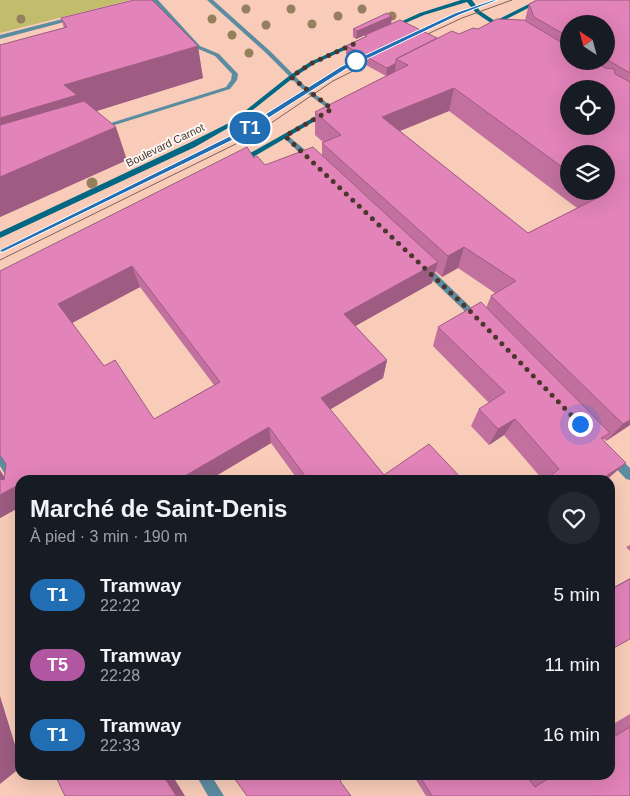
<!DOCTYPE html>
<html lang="fr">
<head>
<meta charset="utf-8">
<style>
  :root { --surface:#171b24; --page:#242831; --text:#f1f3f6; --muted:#9ea1a6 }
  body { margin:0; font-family:Arial,sans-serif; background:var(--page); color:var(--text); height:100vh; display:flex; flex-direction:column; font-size:19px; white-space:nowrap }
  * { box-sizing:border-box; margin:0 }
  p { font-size:16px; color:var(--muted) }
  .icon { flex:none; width:28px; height:28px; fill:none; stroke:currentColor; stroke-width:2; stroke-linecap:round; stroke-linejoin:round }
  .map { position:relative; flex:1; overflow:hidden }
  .drawer { position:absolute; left:15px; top:475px; width:600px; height:305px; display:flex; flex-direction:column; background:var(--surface); border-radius:15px; box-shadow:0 5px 20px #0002 }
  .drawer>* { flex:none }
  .badge { padding:0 10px; border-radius:16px; font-size:18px; line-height:32px }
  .needle { width:32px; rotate:324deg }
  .buttons { position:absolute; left:560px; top:15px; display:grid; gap:10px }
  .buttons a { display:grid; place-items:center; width:55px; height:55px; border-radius:50%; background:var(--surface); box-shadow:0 5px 20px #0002; font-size:25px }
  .you { position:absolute; width:25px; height:25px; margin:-12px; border:4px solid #fff; border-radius:50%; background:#1a73e8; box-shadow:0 0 0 8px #1a73e833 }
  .map>.badge { position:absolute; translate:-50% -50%; box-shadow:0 0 0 2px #fff }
  .round { display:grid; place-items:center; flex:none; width:52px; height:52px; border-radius:26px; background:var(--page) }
  .headline { display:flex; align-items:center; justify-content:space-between; height:85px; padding:0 15px }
  h1 { font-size:24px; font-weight:800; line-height:38px }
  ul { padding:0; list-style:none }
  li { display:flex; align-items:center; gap:15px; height:70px; padding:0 15px }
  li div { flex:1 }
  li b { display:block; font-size:19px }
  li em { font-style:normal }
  li .badge { min-width:55px; font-weight:700; text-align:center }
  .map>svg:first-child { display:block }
  .green { fill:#c2bd6d }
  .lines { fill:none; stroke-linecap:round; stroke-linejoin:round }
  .lane { fill:#5c8ca0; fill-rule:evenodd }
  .street { fill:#5c8ca0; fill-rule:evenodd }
  .secondary { fill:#006784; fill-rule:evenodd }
  .tram { stroke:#7d6154; stroke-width:1 }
  .tree { fill:#95805d }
  .wall { fill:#c2719f; fill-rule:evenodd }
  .shaded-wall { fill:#9e5c82 }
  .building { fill:#e283b9; stroke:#9e5c82; fill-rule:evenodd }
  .line { fill:#216eb4; stroke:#fff }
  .walk { stroke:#4c362c; stroke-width:5; stroke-dasharray:0 9 }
  .stop-dot { fill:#fff; stroke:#216eb4; stroke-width:2.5 }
  .labels { text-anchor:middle; stroke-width:4; stroke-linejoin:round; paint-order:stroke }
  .far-street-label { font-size:11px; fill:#4c362c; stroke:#fdf7f4 }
</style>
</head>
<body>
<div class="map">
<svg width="630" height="796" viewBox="0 0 630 796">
  <rect width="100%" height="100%" fill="#f8ccb8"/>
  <path class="green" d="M0,0h130l-130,33z"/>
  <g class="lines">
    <path class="lane" d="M152,0h6l42,46 19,8 19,20 -1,6 -7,9 -128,40h-4v-2l128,-40 5,-7 1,-6 -17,-18 -19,-8z
      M74,16l2,1v2l-76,20v-4z"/>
    <path class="street" d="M207,0h6l57,51 38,38 26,19v2h-4l-26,-19 -38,-38z
      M283,135h4l28,23v4h-6l-26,-25z
      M426,266l3,1 52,50 2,2 -2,2h-6l-52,-50 -1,-2z
      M0,452l4,2 17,26 -1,13 -4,-1 -16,-26z
      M612,452l4,2 14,14v12l-4,-1 -18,-19 -1,-3 1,-3z
      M196,775h15l13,21h-16z"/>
    <path class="secondary" d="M461,0h11l8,11 15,10 42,-21h7l-53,27 -3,-2 3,-2 -15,-10 -9,-11 -43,13 -30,13 -5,-1 31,-14z
      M358,40l3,2 -1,1 -46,21 -21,14 -58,46 -40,23 -195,91v-6l189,-89 42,-21 58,-46 21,-14z
      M325,111l3,2 -1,1 -84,49h-3l-4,-2z"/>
    <path class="tram" d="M417,39l45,-21 50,-18
      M0,250l223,-107 36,-21 66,-44
      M0,260l252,-124 81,-55 44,-22"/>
  </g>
  <g class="tree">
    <circle cx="246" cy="9" r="4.5"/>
    <circle cx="291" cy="9" r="4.5"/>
    <circle cx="362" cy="9" r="4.5"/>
    <circle cx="338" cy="16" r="4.5"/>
    <circle cx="392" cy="16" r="4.5"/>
    <circle cx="21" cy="19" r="4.5"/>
    <circle cx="212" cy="19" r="4.5"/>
    <circle cx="312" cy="24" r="4.5"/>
    <circle cx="266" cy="25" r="4.5"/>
    <circle cx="232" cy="35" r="4.5"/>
    <circle cx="249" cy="53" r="4.5"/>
    <circle cx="92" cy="183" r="5.5"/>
  </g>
  <path class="wall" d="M630,0v425l-24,16 -2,-2 -1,1 23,23 -17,15 -4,2h-62l-39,-45 -15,10 -18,-19 8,-17 10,-6 -56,-57 5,-19 48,-19 5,-12 4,-3 -37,-25 -16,9 -7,-6 -3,12 -77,43 32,34 -4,18 -53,31 54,66 79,5h-165l-27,-37 -62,37h-189v27l-20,11 6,-54 -6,-193 254,-113 11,7 57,-10v-12l1,-1 -8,-7v-23l71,-36 -40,-22v-8l19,-9v-2l-9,4 -3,-2v-8l39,-13 -1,8 46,14 22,-4 19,-5 47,-9 4,-16zM569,24h37v37h-37zM449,111l128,97 -49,25 -128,-102zM569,154l37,37h-37zM140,287l74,98 -60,34 -50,-53 -32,-43z
    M61,18l142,60 -107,33 31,49 -127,57v-172l64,-17z
    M630,545v6l-4,-4z
    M630,578v61l-20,11v-61z
    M630,714v82h-204l-13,-21h112l3,3 4,-3h78v-49z"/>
  <path class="shaded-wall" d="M392,16l-1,8 -35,15 1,-8z
    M198,46l5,32 -119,37 -84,41v-38l64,-33z
    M396,63l-1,9 -9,5 1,-9z
    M454,88l-5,23 -69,28 2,-22z
    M116,127l11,33 -127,57v-40z
    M464,247l-6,21 -16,9 6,-21z
    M438,262l-6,21 -89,50 1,-19z
    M132,266l8,21 -70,37 -12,-20z
    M387,360l-4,18 -62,37v-17z
    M515,419l-11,16 -15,10 9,-16z
    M630,420v5l-24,16 17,-17z
    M269,427l2,16 -62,37h-31z
    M626,463l-21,17h-5z
    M0,470l12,19 8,-5v23l-20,11z
    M0,696l20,65v7l-20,16z
    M163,775h9l13,21h-9z"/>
  <path class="building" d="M134,0h18l46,46 -134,39 13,10 -77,23v-73l67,-18 -6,-9z
    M537,0h93v73l-24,-14v-35h-37v13l-35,-20 -5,-13z
    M387,13l5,3 -35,15 -4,-2z
    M497,19l27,1 45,27v14h24l12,7 9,1 1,5 15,8v338l-7,4 -132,-128 25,-15 -52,-34 -16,9 -126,-113 19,-8 -26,-23 93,-47 -12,-6 56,-28 7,3 14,-6 5,1zM454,88l115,84v-18h37v37h-11l6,5 -73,37 -146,-116zM569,89h37v37h-37z
    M400,20l37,18 -41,21v4l-9,5 -41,-22 21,-10 -2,-1z
    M84,101l32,26 -116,50v-52z
    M247,147l7,11 3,-2 8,9 48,-18 125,115 -94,52 43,46 -66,38 63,77 45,-31 34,36h-155l-39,-53 -91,53h-144l-2,-2 -4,2h-8v4l-20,11v-16l4,1 2,-16 -6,-9v-184zM132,266l88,116 -66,37 -39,-59 -11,6 -46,-62z
    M481,302l129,131 -9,5 25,25 -26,17h-55l14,-11 -44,-50 -17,10 -19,-20 26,-17 -67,-65z
    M630,579v60l-20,11v-60z
    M630,727v69h-198l-13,-21h106l10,12 19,-12h56v-36z
    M55,775h108l13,21h-111z
    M232,775h114l-6,6 11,15h-104z"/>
  <path class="line" d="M493,0h5l-39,15 -113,54 -109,69 -234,114h-3v-2l232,-115 110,-69 113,-53z"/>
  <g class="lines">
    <path class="walk" d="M356,61l-2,-17 -42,19 -21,14 41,32 -47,27 186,176 109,112"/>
  </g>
  <circle class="stop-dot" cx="356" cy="61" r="10"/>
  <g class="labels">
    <g class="far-street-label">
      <text transform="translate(165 145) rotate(-26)" y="4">Boulevard Carnot</text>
    </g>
  </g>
</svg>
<div class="buttons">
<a><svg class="needle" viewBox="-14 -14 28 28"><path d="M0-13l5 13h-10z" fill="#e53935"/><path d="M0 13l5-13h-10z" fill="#9ea1a6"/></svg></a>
<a><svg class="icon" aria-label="locate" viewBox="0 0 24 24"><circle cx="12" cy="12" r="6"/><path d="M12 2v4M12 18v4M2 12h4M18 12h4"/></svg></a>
<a><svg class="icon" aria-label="layers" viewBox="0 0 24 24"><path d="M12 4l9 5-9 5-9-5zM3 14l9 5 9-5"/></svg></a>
</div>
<div class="you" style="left:580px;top:424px"></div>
<b class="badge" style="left:250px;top:128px;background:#216eb4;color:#fff">T1</b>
<section class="drawer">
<div class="headline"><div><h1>Marché de Saint-Denis</h1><p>À pied · 3 min · 190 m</p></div><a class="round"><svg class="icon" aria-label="heart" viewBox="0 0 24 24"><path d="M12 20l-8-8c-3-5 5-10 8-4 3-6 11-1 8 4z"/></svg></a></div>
<ul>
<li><span class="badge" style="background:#216eb4;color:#fff">T1</span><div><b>Tramway</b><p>22:22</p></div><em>5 min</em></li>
<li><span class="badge" style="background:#b156a1;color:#fff">T5</span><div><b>Tramway</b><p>22:28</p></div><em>11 min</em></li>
<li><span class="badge" style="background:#216eb4;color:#fff">T1</span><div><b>Tramway</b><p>22:33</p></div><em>16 min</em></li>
</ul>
</section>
</div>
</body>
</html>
